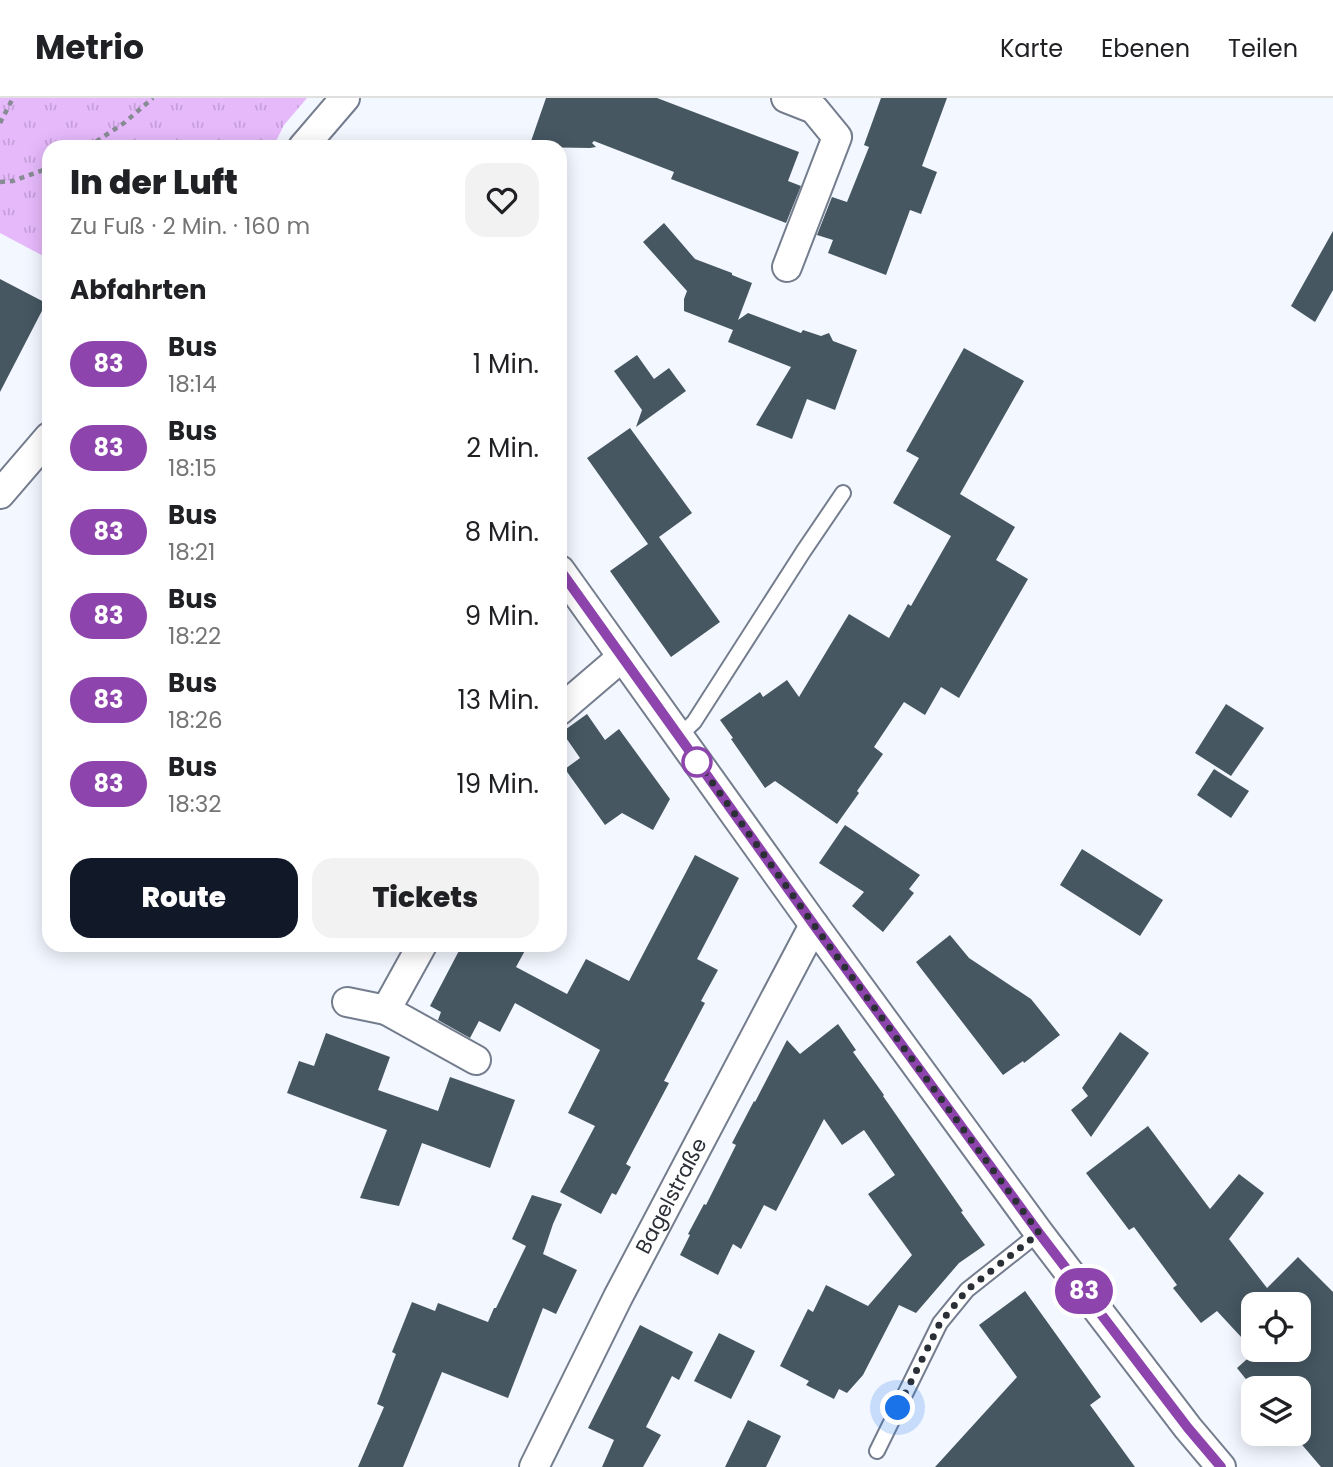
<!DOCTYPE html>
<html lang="de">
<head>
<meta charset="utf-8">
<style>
  :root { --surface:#fff; --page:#f2f2f2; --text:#202124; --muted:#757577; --line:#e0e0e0; --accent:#111827 }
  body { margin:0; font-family:Poppins,sans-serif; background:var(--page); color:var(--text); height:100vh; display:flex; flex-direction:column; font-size:26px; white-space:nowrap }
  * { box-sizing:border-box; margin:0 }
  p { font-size:23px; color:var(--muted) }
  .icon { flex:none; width:38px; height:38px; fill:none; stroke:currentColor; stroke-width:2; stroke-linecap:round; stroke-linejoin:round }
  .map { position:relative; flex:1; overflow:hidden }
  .drawer { position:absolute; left:42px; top:42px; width:525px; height:812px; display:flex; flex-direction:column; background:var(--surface); border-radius:21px; box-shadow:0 4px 18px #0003 }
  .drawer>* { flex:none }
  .badge { padding:0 14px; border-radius:23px; font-size:24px; line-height:46px }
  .buttons { position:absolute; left:1241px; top:1194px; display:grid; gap:14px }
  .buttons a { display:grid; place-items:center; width:70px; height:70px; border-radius:14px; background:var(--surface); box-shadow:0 4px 18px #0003; font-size:35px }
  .you { position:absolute; width:35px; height:35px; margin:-18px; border:5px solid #fff; border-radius:50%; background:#1a73e8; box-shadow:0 0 0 10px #1a73e833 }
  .map>.badge { position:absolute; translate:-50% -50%; box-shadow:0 0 0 4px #fff }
  h2 { padding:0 28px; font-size:26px; line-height:63px }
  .round { display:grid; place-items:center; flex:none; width:74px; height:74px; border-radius:21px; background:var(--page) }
  .summary { display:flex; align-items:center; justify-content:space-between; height:119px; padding:0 28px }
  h1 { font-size:33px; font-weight:800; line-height:52px }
  .button { display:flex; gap:14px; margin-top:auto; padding:14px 28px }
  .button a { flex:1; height:80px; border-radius:21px; background:var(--accent); color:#fff; font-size:28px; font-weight:800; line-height:80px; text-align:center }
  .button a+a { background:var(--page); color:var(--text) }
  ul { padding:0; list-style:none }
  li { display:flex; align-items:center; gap:21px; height:84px; padding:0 28px }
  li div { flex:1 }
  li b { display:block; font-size:26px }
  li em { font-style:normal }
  li .badge { min-width:77px; font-weight:700; text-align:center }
  header { display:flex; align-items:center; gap:42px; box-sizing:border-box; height:98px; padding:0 35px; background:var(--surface); border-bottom:2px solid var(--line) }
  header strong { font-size:33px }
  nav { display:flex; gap:38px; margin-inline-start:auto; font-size:24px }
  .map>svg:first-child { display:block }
  .park { fill:url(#park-tufts) }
  .building { fill:#465762; fill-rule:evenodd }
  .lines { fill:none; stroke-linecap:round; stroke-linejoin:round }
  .service-casing { stroke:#747d8e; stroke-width:18 }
  .minor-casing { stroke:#747d8e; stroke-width:32 }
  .path { stroke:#878b93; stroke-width:4.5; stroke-dasharray:5 5; stroke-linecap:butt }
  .service { stroke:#fff; stroke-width:14 }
  .minor { stroke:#fff; stroke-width:28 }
  .line-casing { stroke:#fff; stroke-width:16 }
  .line { stroke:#8e44ad; stroke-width:10 }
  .walk { stroke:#2b2f36; stroke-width:7; stroke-dasharray:0 12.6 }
  .stop-dot { fill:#fff; stroke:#8e44ad; stroke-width:3.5 }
  .labels { text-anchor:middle; stroke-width:7; stroke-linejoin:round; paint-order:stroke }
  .street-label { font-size:21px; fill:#2b2f36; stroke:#fff }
</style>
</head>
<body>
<header>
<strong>Metrio</strong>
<nav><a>Karte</a><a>Ebenen</a><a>Teilen</a></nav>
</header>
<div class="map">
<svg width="1333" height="1369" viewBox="0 0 1333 1369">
  <defs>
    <pattern id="park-tufts" width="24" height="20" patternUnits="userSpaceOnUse" patternTransform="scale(1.75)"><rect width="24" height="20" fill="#e6b9fb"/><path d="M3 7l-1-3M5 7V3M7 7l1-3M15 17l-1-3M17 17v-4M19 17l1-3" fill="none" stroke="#c59fd8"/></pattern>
  </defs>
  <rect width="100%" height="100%" fill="#f3f7ff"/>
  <path class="park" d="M0,0h307l-23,27 -11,22h-224v112l-49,-26z"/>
  <path class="building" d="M546,0h111l142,54 -11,29 13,5 -15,37 -115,-44 3,-7 -80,-31 -2,2 4,4 -6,1 -61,-1z
    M881,0h66l-25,68 15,6 -16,42 -11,-4 -24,65 -58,-22 5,-13 -16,-5 15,-38 15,5 22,-55 -5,-2z
    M664,125l31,36 37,14v2l20,8 -14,37 10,-7 53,20 2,-3 18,6 8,-3 4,8 24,9 -22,60 -28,-11 -15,40 -36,-14 35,-58 -63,-25 5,-12 -49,-19v-12l3,-8 -44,-49z
    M1333,133v59l-18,32 -24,-16z
    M0,181l46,24 -46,89z
    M964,250l60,33 -64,113 55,33 -19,33 32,19 -69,119 -18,-11 -16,28 -21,-13 -30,45 9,7 -26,37 2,2 -22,31 -62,-43 -10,7 -34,-49 2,-1 -13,-18 40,-28 3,5 24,-17 12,17 50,-83 40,24 19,-34 3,2 40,-70 -58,-33 26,-45 -13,-7z
    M637,257l17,24 15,-11 17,23 -50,36 6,-17 -28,-39z
    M630,330l62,85 -33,24 61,85 -49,35 -61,-86 38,-27 -61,-86z
    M1226,606l38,24 -33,48 -36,-23z
    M587,616l18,26 14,-11 51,70 -17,31 -31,-17 -17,12 -40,-56 15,-11 -18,-26z
    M1214,671l35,22 -18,27 -34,-23z
    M845,727l75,50 -11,14 5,4 -31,39 -31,-26 12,-14 -45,-29z
    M1082,751l81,51 -23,36 -80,-51z
    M695,757l44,23 -42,81 21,11 -17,31 4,2 -41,78 5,2 -43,81 5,3 -15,28 -4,-2 -11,21 -41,-22 35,-66 -27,-13 32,-63 -85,-47 -15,29 -21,-11 -9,17 -32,-18 3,-8 -11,-6 32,-61h66l-12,22 51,27 19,-35 43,22z
    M950,837l19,23 62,41 29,36 -36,28 -1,-2 -20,14 -87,-113z
    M838,926l18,26 -3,2 31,43 -1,1 80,115 -2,1 24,33 -26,18 -43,50 -17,-8 -36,70 -16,18 -8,-4 -5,10 -28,-14 3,-4 -29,-15 28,-57 5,3 13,-27 42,21 44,-51 -44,-61 27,-19 -31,-45 -22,15 -18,-26 -48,92 -12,-6 -23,44 -8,-5 -15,31 -38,-20 10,-20 -2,-1 16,-30 2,1 30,-60 -4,-2 22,-42 1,1 32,-62 13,14z
    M1120,934l29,21 -58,84 -20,-27 17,-14 -6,-8z
    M326,935l64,24 -12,33 60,21 12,-34 65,23 -25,68 -68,-25 -23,63 -39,-8 27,-68 -100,-37 12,-32 15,5z
    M1148,1028l62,83 29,-35 25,19 -35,46 38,49 31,-31 35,35v175h-12l-29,-34h6v-45h-45l-16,-20 18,-16 -38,-41 -16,12 -28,-35 4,-3 -43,-58 -5,3 -43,-57zM1253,1206h45v45h-45z
    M532,1097l30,9 -9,20 -10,30 34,16 -21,44 -13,-6 -35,90 -66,-26 -39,95h-45l26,-60 -7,-3 19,-50 -4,-2 20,-50 23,9 3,-8 50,19 6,-14h2l30,-62 -14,-7z
    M1025,1193l76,106 -11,8 45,62h-200l82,-90 -38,-52z
    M640,1227l53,27 -14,28 -7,-4 -26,51 15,8 -18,32h-41l12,-27 -26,-12z
    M719,1235l36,18 -24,48 -37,-18z
    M748,1322l33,16 -15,31h-41z"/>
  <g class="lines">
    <defs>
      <path id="service" d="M679,638l15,-14 109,-170 40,-59
        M877,1353l63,-128 27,-33 72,-57"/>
      <g id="minor">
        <path d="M786,0l28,11 23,28 -50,130"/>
        <path d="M303,49l42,-49"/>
        <path d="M0,396l49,-57"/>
        <path d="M560,472l254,355 225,308 149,195 33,39"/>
        <path d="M560,612l62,-53"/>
        <path d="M422,847l-36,65 90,50"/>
        <path d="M347,904l39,8"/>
        <path id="s1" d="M534,1369l84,-170 196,-372"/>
      </g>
    </defs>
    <use href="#service" class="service-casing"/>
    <use href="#minor" class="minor-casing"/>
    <path class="path" d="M0,25l13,-25
      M88,49l36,-24 29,-25
      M0,84l13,-1 36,-13"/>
    <use href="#service" class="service"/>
    <use href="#minor" class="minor"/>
  </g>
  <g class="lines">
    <defs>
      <path id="line" d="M560,472l254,355 225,308 149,195 33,39"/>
    </defs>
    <use href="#line" class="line-casing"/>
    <use href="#line" class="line"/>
    <path class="walk" d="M697,664l-3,-5 120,168 225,308 -72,57 -27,33 -42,85"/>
  </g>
  <circle class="stop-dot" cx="697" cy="664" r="14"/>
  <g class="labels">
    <g class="street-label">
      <text dy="7" stroke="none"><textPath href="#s1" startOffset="304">Bagelstraße</textPath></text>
    </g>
  </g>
</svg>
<div class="buttons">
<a><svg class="icon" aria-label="locate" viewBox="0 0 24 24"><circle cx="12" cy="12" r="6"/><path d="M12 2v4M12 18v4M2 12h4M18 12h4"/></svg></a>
<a><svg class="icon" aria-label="layers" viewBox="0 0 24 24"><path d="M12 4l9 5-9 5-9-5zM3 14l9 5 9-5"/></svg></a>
</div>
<div class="you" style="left:898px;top:1310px"></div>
<b class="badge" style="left:1084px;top:1193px;background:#8e44ad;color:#fff">83</b>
<section class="drawer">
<div class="summary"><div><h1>In der Luft</h1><p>Zu Fuß · 2 Min. · 160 m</p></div><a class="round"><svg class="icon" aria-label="heart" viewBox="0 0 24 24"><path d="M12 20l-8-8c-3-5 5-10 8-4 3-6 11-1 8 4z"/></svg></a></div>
<h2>Abfahrten</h2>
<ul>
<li><span class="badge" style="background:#8e44ad;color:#fff">83</span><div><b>Bus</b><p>18:14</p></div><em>1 Min.</em></li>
<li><span class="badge" style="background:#8e44ad;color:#fff">83</span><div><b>Bus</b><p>18:15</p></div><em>2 Min.</em></li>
<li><span class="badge" style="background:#8e44ad;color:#fff">83</span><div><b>Bus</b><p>18:21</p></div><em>8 Min.</em></li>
<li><span class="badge" style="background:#8e44ad;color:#fff">83</span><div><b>Bus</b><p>18:22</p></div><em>9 Min.</em></li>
<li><span class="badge" style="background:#8e44ad;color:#fff">83</span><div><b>Bus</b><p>18:26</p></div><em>13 Min.</em></li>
<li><span class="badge" style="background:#8e44ad;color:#fff">83</span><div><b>Bus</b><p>18:32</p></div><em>19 Min.</em></li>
</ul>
<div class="button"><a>Route</a><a>Tickets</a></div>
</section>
</div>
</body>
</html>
